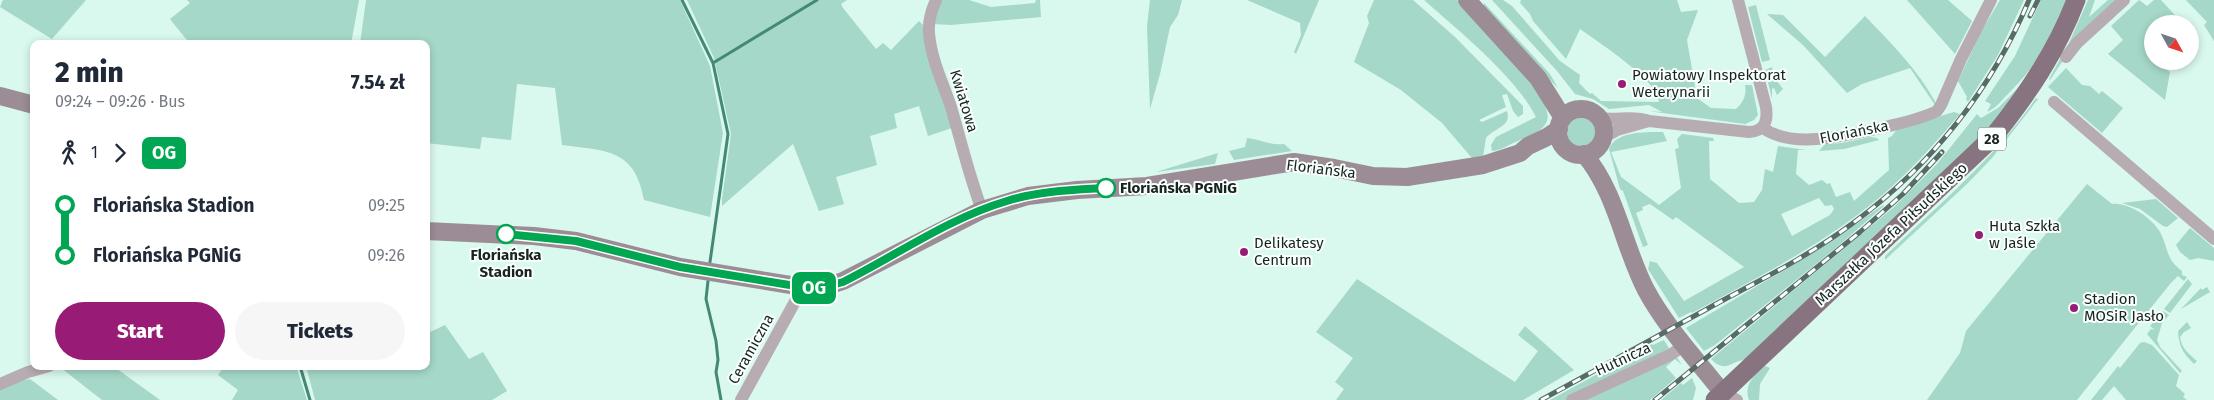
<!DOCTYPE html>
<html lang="en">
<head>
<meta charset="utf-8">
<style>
  :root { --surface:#fff; --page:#f6f6f7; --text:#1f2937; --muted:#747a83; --accent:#981c75 }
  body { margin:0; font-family:"Fira Sans",sans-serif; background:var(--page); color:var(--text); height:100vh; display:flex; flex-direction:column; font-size:19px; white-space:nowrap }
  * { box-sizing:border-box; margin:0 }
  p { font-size:16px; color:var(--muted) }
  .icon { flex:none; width:28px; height:28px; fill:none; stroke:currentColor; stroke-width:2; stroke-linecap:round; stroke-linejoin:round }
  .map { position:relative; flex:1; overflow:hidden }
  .side { position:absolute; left:30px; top:40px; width:400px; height:330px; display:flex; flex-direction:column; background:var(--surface); border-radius:10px; box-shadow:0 2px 8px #0003 }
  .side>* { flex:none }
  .badge { padding:0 10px; border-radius:8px; font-size:18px; line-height:32px }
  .needle { width:32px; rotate:130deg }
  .tools { position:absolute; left:2144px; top:15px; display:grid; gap:10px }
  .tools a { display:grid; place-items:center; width:55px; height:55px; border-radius:50%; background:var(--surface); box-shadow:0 2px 8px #0003; font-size:25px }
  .map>.badge { position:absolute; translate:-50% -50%; box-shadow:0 0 0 2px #fff }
  .legs { display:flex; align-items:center; gap:8px; height:55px; padding:0 25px; font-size:16px }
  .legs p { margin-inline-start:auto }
  .overview { display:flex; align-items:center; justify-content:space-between; height:85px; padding:0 25px }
  h1 { font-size:28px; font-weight:800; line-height:38px }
  .cta { display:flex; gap:10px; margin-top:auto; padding:10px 25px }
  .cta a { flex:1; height:58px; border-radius:30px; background:var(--accent); color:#fff; font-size:20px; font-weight:800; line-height:58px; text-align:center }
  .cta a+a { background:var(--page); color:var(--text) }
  ul { padding:0 25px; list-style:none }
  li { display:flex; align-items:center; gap:18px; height:50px; font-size:19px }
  li i { display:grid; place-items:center; width:8px; height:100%; margin:0 6px; background:currentColor }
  li i::after { content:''; width:12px; height:12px; margin:-6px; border:4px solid; border-radius:50%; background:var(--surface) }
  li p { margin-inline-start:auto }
  li:first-child i { background:linear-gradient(#0000 50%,currentColor 0) }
  li:last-child i { background:linear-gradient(currentColor 50%,#0000 0) }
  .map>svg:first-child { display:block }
  .green { fill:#a5d8c8; fill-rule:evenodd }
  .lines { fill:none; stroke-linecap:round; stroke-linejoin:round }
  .stream { stroke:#448976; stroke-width:3 }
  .street { stroke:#b8acb3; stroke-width:12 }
  .secondary { stroke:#9c8c95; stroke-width:18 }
  .primary { stroke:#887480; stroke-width:19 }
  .rail-casing { stroke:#596b66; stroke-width:5 }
  .rail { stroke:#f8fffc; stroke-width:3; stroke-dasharray:9; stroke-linecap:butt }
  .line-1-casing { stroke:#fff; stroke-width:11 }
  .line-1 { stroke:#00a651; stroke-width:8 }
  .poi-dot { fill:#981c75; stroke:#f8fffc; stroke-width:2 }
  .stop-1-dot { fill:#fff; stroke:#00a651; stroke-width:2.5 }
  .labels { text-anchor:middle; stroke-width:4; stroke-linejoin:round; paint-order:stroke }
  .shield { fill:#f8fffc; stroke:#5c6663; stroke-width:1 }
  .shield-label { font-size:14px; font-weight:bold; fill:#192421 }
  .poi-label { font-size:15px; fill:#192421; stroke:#f8fffc; text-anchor:start }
  .street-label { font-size:15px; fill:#192421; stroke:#f8fffc }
  .stop-label { font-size:15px; font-weight:bold; fill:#192421; stroke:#f8fffc; text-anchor:start }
</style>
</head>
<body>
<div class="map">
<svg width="2214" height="400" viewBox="0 0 2214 400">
  <rect width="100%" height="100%" fill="#d9f8ee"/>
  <path class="green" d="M3,0h83l-34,39 -52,-32z
    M187,0h172l-8,44h-161l-20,-25 20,-16z
    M366,0h314l30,66 13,67 -13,84 -66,-17c-9,-52 -39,-49 -82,-55l-7,-57 -38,-4 -6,56 -29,-3 -2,12 -54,-6 2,-45h-2v-54h-66z
    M687,0h160l-6,4 2,4 33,41 7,-6 8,7 28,-29 4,4 29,103 -24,8 -9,-30 -25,8 3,14 -27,8 7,29 -41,12 8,27 -25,7 -26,-67 -71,62v-7l9,-65 -17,-76z
    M940,0h29l22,7 44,-4 1,-3h4l1,17 -90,8 -18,-1z
    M1150,0h32l-4,15 -8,12 -10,47 -10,35 -3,-83z
    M1247,0h72l-23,54 -2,-2 7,-17 -1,-12z
    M1374,0h39l42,37 68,69v8l-5,3 -5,-6 -6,-17 -5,1 4,12 -27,13 3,2 25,-11c5,16 -13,17 -21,27l-3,19 -8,2 -4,-2 -29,-34 -41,-33 -47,-28 15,-39 -2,-7z
    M1424,0h33l20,19 69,80 -3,3c14,25 -6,30 -25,39 -8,3 -18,10 -26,10l-1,-6 5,-8 40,-20c-21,-41 -77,-86 -112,-117z
    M1492,0h11l9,6 48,55 20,14 -1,8 11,11 2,-1 9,8 58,1c0,-21 -61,-60 -79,-73l-14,30 -33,-38 -3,-7 -10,-11 1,-3h156l4,12 17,-2 -11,30 10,58 14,10 25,1c7,-6 11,-14 9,-24h7l6,30 -4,5 -9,4 -90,-12 -6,-1 13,1 -13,-7 -40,4 -16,-10 -18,-5 -18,-23z
    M1907,0h41l24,21 -17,33z
    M2000,0h24l-26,55 -30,47 -2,-3 1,-2 -9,-16 23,-49z
    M2041,0h27c-19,40 -29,63 -60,94 -7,7 -12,14 -21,18l4,-8 -6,-3 30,-45z
    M2088,0h7l-6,17 19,-17h8l-52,59 -14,21 -1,-1 20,-36z
    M2139,0l8,6 7,-6h7l22,24h-31v37h15l-5,5 8,6 -5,28 -57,-46 15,-14 -12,-14z
    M2186,0h28v41l-10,-16 3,-3z
    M1484,3l66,71 8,14 -25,-25 -49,-55z
    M1756,5l14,55 -8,2 -14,-55z
    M1767,14l16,1 42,42 40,-41c26,27 53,54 71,87l-1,2 -25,-37 -48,16 -15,9 -44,-48z
    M1772,67l2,10 9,12 -6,6 -3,-7 -2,1v10l-7,-29z
    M2066,68l16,17 8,1 9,8 3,-3 21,17 -21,25 -54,-46z
    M2025,81l-19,29 -59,63 -203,187c-13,1 -18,14 -33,-1l183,-152 43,-43 40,-50 4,4 17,-10z
    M2036,98l2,1 -46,59 -24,25 -83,77v-4c53,-51 109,-97 151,-158z
    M1954,112l6,2c-23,27 -47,54 -74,78 -58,50 -127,85 -194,121l-1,-1 -12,6 -31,-49 2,-8 7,2 27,38 60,-34 -68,-50 -3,3 -23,-16 -8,3 1,3 -7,3 12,32 -5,2 -20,-56 -3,-2 -11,-40c6,-18 38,-17 54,-17l4,9 -56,11 10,25 38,28 22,-17 -6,-39 4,-1 -2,-9 5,-5 31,4 1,3h-5l1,38 29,24 15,-1 8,-12 3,-21 8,3 5,-26 28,4h-8l-2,24 13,11 13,-5 5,4 3,-1 6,14 14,-5 4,9 35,-31 -1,-32 4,-2 5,-7zM1819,198l6,8 7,-1 2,4 -4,6 -38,21 -11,-22z
    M1566 133a15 15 0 1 1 30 0a15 15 0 1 1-30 0Z
    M1870,137l7,1 2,2 -35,9 -25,2 6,-7 17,-1z
    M1247,138c13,1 23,8 37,6l8,7 -58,9 -5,-9 16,-4z
    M1218,153l-3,11 -59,8z
    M2087,184l25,20c16,-2 39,13 48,28 9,17 5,26 22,39v4l5,2 -3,4 -6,-5 -8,8 -93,116h-150l33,-47 6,-22z
    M2156,199l22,19 -11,9 -4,-1 -23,-17 -18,-6z
    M1883,205l1,1 -48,42 -121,97 -11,6 -18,-23 132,-78z
    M2190,228l24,20v13l-16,-3 -8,2 -10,-8 -4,-7z
    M1357,279l158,103 23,-31 -20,-16 7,-9 49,44 -51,30h-187l8,-11 -9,-7 18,-24 -37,-26z
    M2188,279l4,5 -22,29 -6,-4z
    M2207,287l3,5 -29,17 20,-21 1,2z
    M2163,311l6,4 -7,8 -5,17 3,7 22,24 -2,2 -33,-39 4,-5 4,1 -5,-4z
    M2187,322l4,6 -7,4 -4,5c2,12 8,16 17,24l-3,3c-11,-11 -15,-17 -16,-33z
    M445,325l24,34 14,-7 24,39 -15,9h-177l-9,-34h120v-32z
    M1664,340l6,10 -103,50h-17l102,-56 1,1z
    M2144,342l8,3 27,30 -3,11 9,8 -2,3 4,3h-61l-12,-14 -12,14h-11l27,-34 2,2 20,-25z
    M1676,356l6,9 -7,-6 -9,8 10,11 -26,22h-73z
    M66,366h47l47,34h-58l-41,-32z
    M224,366h72l11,34h-75l6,-10 -20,-15z
    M1765,366l5,2 -10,16 -1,16h-10c-6,-16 6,-25 16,-34z
    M1692,378l4,10 -3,12h-32l20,-17 2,2z
    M30,379l28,21h-58v-13l11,-5z"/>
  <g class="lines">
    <path class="stream" d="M682,0l31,63 15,71 -18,128
      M713,63l104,-63
      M708,281l-2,18 10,42 2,19 -2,12 5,28
      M300,366l10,34"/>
    <path class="street" d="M936,0c-5,11 -8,21 -7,33 2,26 14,50 22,74 10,34 18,69 31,103
      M2066,57l11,-14 47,-43
      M2054,102l160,137
      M1600,118c17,3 32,-3 49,3l100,11c16,-1 19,-11 17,-25l-28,-107
      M1762,127c29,24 91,7 123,0 17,-4 36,-8 52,-16l4,-6 20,-46 30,-59
      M1603,138l14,-8 32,-9
      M0,384l28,-12 21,-6
      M1722,392l15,8
      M741,400l62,-113
      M1572,400l98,-45 15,-10"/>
    <path class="secondary" d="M1467,0l71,78 25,40
      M0,96l34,9
      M1558 132a23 23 0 1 1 46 0a23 23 0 1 1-46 0Z
      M1584,154c33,39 39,92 62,136 20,37 50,69 76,102
      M426,231l108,5 42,5 104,26 123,20 18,1 22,-7 139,-71 46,-14 49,-6 70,-4 147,-24 40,6 39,8 34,1 76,-12 37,-12 8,-7 19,-9 12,-8"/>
    <path class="primary" d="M1715,400l278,-263c34,-42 64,-86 83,-137"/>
    <defs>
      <path id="rail" d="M2030,16l8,-16
        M1541,400c55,-30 110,-60 166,-91 49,-27 101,-52 146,-86 78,-57 139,-134 176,-223
        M1655,400l205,-168 43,-38 39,-42"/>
    </defs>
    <use href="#rail" class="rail-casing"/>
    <use href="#rail" class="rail"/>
  </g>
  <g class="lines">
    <defs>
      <path id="line-1" d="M506,234l70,7 104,26 122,20 19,1 22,-6c54,-27 106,-64 164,-81 32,-10 66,-11 99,-13"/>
    </defs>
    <use href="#line-1" class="line-1-casing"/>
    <use href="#line-1" class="line-1"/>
  </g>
  <g class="poi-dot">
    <circle cx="1622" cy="84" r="5"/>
    <circle cx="1979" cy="235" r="5"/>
    <circle cx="1244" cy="252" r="5"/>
    <circle cx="2074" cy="308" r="5"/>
  </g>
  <g class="stop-1-dot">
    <circle cx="1106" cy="188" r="9"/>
    <circle cx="506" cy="234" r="9"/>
  </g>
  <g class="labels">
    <rect class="shield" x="1978" y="127.5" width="28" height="23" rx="4"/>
    <g class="shield-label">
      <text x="1992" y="144">28</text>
    </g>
    <g class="poi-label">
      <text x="1632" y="80">Powiatowy Inspektorat<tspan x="1632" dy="17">Weterynarii</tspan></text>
      <text x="1989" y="231">Huta Szkła<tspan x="1989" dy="17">w Jaśle</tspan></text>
      <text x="1254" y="248">Delikatesy<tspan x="1254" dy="17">Centrum</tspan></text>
      <text x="2084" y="304">Stadion<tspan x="2084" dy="17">MOSiR Jasło</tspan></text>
    </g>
    <g class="street-label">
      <text transform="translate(964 101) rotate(73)" y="5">Kwiatowa</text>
      <text transform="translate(1854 132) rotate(-11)" y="5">Floriańska</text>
      <text transform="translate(1321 169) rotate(7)" y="5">Floriańska</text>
      <text transform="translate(1891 234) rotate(-43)" y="5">Marszałka Józefa Piłsudskiego</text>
      <text transform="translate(751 349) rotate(-61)" y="5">Ceramiczna</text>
      <text transform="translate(1623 359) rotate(-25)" y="5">Hutnicza</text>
    </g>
    <g class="stop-label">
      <text x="1120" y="193">Floriańska PGNiG</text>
      <text x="506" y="260" text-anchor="middle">Floriańska<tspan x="506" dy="17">Stadion</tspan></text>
    </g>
  </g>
</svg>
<div class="tools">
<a><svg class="needle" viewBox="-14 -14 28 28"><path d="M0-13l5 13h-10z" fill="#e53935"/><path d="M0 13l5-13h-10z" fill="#747a83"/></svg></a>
</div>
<b class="badge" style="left:814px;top:288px;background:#00a651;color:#fff">OG</b>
<section class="side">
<div class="overview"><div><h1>2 min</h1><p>09:24 – 09:26 · Bus</p></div><b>7.54 zł</b></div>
<div class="legs"><svg class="icon" aria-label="walk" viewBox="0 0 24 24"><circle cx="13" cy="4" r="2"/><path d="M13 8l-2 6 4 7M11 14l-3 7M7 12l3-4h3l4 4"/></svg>1<svg class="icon" aria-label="forward" viewBox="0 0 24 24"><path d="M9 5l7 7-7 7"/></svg><b class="badge" style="background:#00a651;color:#fff">OG</b></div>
<ul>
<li><i style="color:#00a651"></i><b>Floriańska Stadion</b><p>09:25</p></li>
<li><i style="color:#00a651"></i><b>Floriańska PGNiG</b><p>09:26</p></li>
</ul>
<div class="cta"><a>Start</a><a>Tickets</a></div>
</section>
</div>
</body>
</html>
